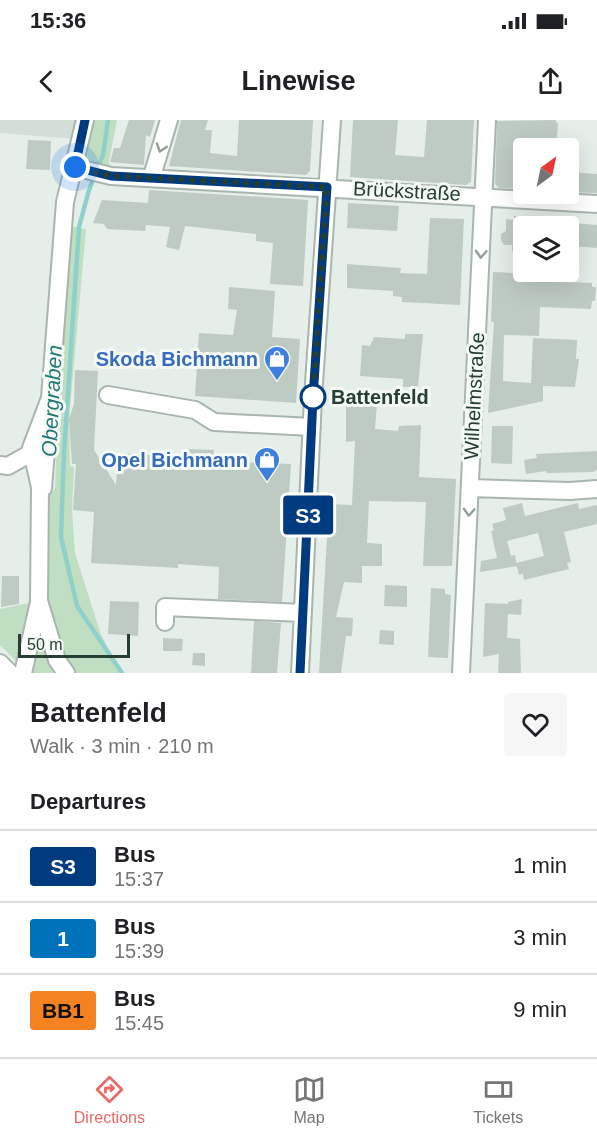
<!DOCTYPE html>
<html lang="en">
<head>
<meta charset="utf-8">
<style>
  :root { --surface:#fff; --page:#f6f6f6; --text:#202124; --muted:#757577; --line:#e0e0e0; --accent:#ec6865 }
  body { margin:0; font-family:Helvetica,sans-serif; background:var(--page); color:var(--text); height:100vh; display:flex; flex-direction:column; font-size:22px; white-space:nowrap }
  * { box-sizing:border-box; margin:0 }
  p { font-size:20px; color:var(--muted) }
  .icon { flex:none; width:33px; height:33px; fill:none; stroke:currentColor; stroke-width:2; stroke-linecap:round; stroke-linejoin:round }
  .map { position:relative; height:553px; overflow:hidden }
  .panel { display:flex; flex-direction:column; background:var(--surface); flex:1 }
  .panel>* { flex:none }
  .badge { padding:0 12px; border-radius:4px; font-size:21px; line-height:39px }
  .needle { width:39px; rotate:33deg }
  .fabs { position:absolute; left:513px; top:18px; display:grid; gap:12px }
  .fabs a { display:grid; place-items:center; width:66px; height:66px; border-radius:6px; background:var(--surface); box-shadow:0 6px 24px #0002; font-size:30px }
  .scale { position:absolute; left:18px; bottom:15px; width:112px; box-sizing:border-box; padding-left:6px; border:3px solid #253f32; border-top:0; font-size:16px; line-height:21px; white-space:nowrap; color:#253f32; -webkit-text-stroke:4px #f6faf7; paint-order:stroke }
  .you { position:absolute; width:30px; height:30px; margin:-15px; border:4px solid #fff; border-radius:50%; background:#1a73e8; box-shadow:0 0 0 9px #1a73e833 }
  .map>.badge { position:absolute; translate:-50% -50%; box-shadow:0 0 0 3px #fff }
  h2 { padding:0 30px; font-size:22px; line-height:54px }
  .round { display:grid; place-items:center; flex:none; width:63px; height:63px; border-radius:6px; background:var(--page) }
  .overview { display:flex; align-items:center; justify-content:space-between; height:102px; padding:0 30px }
  h1 { font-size:28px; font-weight:600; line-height:45px }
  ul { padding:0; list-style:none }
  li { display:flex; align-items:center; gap:18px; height:72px; padding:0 30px; border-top:2px solid var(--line) }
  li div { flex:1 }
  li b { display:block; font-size:22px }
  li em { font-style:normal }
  li .badge { min-width:66px; font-weight:700; text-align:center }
  .status { display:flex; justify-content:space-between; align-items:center; height:42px; padding:0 30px; background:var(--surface); direction:ltr }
  .status svg { height:16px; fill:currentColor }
  header { display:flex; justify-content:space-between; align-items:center; height:78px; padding:0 30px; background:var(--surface); font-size:27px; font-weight:600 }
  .tabs { display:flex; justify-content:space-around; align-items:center; height:84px; border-top:2px solid var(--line); background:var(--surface); font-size:16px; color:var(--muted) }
  .tabs a { display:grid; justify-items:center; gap:3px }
  .tabs .current { color:var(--accent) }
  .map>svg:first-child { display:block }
  .built { fill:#d3ded7 }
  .green { fill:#c0dec1 }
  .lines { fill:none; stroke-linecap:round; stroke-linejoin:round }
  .stream { stroke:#90d0cb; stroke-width:4.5 }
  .building { fill:#becbc3 }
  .minor-casing { stroke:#a8b6ae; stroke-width:20 }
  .minor { stroke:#fff; stroke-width:16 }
  .oneway { stroke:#929f98 }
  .line-casing { stroke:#fff; stroke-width:14 }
  .line { stroke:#003b80; stroke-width:9 }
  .walk { stroke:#253f32; stroke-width:6; stroke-dasharray:0 10.8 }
  .stop-dot { fill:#fff; stroke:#003b80; stroke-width:3 }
  .labels { text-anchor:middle; stroke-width:6; stroke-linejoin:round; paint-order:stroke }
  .street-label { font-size:20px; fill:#253f32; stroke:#f6faf7 }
  .shop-label { font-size:20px; font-weight:bold; fill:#366cbe; stroke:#f6faf7; text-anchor:end }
  .stop-label { font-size:20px; font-weight:bold; fill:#253f32; stroke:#f6faf7; text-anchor:start }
  .water-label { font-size:21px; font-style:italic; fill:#217974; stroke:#f6faf7 }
</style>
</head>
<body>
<div class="status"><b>15:36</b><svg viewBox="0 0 49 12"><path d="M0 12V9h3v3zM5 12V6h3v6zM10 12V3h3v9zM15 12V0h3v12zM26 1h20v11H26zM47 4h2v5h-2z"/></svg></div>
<header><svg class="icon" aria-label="back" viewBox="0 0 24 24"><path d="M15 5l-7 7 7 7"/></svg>Linewise<svg class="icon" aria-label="share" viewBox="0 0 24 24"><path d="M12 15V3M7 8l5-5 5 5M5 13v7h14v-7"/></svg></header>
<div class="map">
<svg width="597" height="553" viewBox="0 0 597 553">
  <rect width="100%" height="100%" fill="#e5eee8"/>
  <path class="built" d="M0,0h78l-2,19 -76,-6z"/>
  <path class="green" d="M85,0h32l-8,41 2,15 -36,-9z
    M63,105l23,4 -17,190 1,47 4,1 -2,43 3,43 25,79 20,41h-92l-28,-28v-36l39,-8 1,-98 15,-14 3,-80 -7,-11z"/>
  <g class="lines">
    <path class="stream" d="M108,0l-5,35 -14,35 -10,37 -15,226 -3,84 16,69 45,67"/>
  </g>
  <path class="building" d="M129,0h26l-5,17 -4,-2 -2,30 -34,-3 4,-14h6z
    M181,0h27l-3,10h7l-2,23 27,3 2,-36h74l-3,51 -4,4 -137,-9z
    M353,0h45l-3,35 29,2 3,-37h47l-3,62 -5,3 -116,-8z
    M555,0l3,4 -2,22 -29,-2v4h-3v41l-25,-1 -4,-4 2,-63z
    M28,20l23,1 -1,29 -24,-1z
    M568,52l29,2v19l-29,-1z
    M149,70l159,10 -5,86 -33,-2 3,-41 -17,-2v-7l-71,-8 -6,24 -13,-3 4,-20 -24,-2 -1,6 -38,-2 -3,-5 -11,-1 9,-23 46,3z
    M348,83l51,3 -2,25 -50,-3z
    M514,96h10v36l-12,-1v-6h-8l-3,-5v-6l5,-3v-12l8,1z
    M430,98l34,1 -4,86 -58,-3v-5l-9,-1v-5l-46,-3v-24l54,4 -1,5 27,1z
    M572,103l25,2v23l-26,-2z
    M493,152l22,1 6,2 -1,5 72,3v4h4l-1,14h-3l-1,8 -51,-2 -1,29 -35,-1 -1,46 12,1 16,1 2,-45 44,2 -1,19h3l-4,28 -32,-1v15l-55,12 6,-91h-3z
    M229,167l46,4 -3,46 28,2 -4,64 -101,-7 4,-63 34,2 4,-25 -9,-1z
    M405,214h18l-5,53h-15v-8l-43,-3 2,-31 8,1 4,-9 31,2z
    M75,250l23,1 -4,79 22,35 2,-32 36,2 -1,13 32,2 3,-21 26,1 -1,11 78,3 -9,138 -64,-3 1,-32 -41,-3v4l-87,-5 3,-51 -21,-2 3,-46h-4l-3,-45 5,-15z
    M346,282l31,2 -2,25 23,2 1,-5 22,-1 -2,52 37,2 -4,87h-29l3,-64 -57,-1 -2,42 15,1v22h-20v17l-18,-1 -8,35 17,1 -1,18h-6l-5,37h-22l10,-169 23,1 3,-64 -9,1z
    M492,306h21l-1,38 -21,-1z
    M597,331v19l-4,2 -46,1 -1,-2 -20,3 -2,-14 13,-2 -1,-4z
    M522,383l3,13 53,-13 1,6 18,-4v19l-33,8 7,30 -4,1 2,6 -45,11 -1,-6 -4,1 -3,-12 28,-7 -6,-23 -31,8 4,15 4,-1 2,11 -37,6 1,-11 16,-3 -6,-27 3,-1 -2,-6 14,-4 -3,-12z
    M2,456h17v28l-18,3z
    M385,465l22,1v21l-23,-1z
    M431,468l14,1v5l6,1 -3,63 -20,-1z
    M522,479l-1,16 -13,-1 -1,24 13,1 1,34h-23l1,-19 -16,3 2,-54 23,1v-2z
    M110,481l29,1 -1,34 -30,-2z
    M254,501l27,2 -4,50h-26z
    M380,510l14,1v14l-15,-1z
    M163,518l20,1 -1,12h-19z
    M193,533h12v13l-13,-1z"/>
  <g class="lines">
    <defs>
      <path id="minor" d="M74,47l37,9 486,28
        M152,56l17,-56
        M108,275l87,15 19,12 98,5
        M0,345l8,1 23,-13
        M43,368l6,-76
        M470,368l100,3 27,-2
        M165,502v-15l138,6
        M0,543l10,10
        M23,553l16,-71
        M66,553l-9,-13 -18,-59 1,-114 -9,-39 19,-50 15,-196 20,-82
        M300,553l13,-275 19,-278
        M461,553l26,-553"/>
    </defs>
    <use href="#minor" class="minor-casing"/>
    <use href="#minor" class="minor"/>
  </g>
  <defs><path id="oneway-chevron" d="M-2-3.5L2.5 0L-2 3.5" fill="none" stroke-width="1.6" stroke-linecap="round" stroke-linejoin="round" transform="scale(1.5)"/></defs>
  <g class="oneway">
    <use href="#oneway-chevron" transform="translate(161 28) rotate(108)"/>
    <use href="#oneway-chevron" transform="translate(481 134) rotate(93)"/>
    <use href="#oneway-chevron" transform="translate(469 392) rotate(93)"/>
  </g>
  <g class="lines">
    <defs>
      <path id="line" d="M85,0l-10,47 36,9 216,11 -14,211 -13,275"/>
    </defs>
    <use href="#line" class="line-casing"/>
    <use href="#line" class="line"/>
    <path class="walk" d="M75,47l36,9 216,11 -14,210"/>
  </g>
  <defs>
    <symbol id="shop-pin" viewBox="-11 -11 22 30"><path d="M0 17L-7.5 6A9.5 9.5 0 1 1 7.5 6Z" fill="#3f7fe0" stroke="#f6faf7"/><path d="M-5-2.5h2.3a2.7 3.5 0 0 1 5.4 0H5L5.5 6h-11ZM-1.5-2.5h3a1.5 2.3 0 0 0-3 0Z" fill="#fff"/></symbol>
  </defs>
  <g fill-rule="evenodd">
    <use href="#shop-pin" x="262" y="224" width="30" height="40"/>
    <use href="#shop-pin" x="252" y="325" width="30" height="40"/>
  </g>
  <circle class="stop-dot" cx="313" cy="277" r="12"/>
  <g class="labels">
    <g class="street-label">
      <text transform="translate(407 71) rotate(3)" y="7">Brückstraße</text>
      <text transform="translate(474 276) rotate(-87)" y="7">Wilhelmstraße</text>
    </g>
    <g class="shop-label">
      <text x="258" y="246">Skoda Bichmann</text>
      <text x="248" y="347">Opel Bichmann</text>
    </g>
    <g class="stop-label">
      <text x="331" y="284">Battenfeld</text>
    </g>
    <g class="water-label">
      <text transform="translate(52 281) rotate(-87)" y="7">Obergraben</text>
    </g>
  </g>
</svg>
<div class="fabs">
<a><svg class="needle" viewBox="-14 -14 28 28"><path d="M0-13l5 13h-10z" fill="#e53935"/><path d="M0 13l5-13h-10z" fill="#757577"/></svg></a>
<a><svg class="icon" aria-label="layers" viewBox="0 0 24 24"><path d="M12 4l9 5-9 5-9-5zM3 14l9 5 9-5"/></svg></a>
</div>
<div class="scale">50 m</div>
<div class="you" style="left:75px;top:47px"></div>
<b class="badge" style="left:308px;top:395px;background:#003b80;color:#fff">S3</b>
</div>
<section class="panel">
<div class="overview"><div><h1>Battenfeld</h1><p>Walk · 3 min · 210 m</p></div><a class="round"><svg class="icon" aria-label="heart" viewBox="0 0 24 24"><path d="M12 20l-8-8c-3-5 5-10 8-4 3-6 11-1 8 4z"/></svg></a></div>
<h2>Departures</h2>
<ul>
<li><span class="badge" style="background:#003b80;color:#fff">S3</span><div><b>Bus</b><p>15:37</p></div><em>1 min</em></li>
<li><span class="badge" style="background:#0072bc;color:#fff">1</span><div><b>Bus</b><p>15:39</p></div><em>3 min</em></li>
<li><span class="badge" style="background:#f58220;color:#111">BB1</span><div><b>Bus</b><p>15:45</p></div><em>9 min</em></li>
</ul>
</section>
<nav class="tabs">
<a class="current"><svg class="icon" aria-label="directions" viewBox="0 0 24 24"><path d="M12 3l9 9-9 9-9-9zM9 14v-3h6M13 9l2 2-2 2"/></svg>Directions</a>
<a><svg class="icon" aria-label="map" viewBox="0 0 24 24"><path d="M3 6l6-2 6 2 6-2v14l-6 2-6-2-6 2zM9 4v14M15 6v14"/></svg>Map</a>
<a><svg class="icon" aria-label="tickets" viewBox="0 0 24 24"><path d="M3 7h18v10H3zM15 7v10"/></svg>Tickets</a>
</nav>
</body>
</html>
